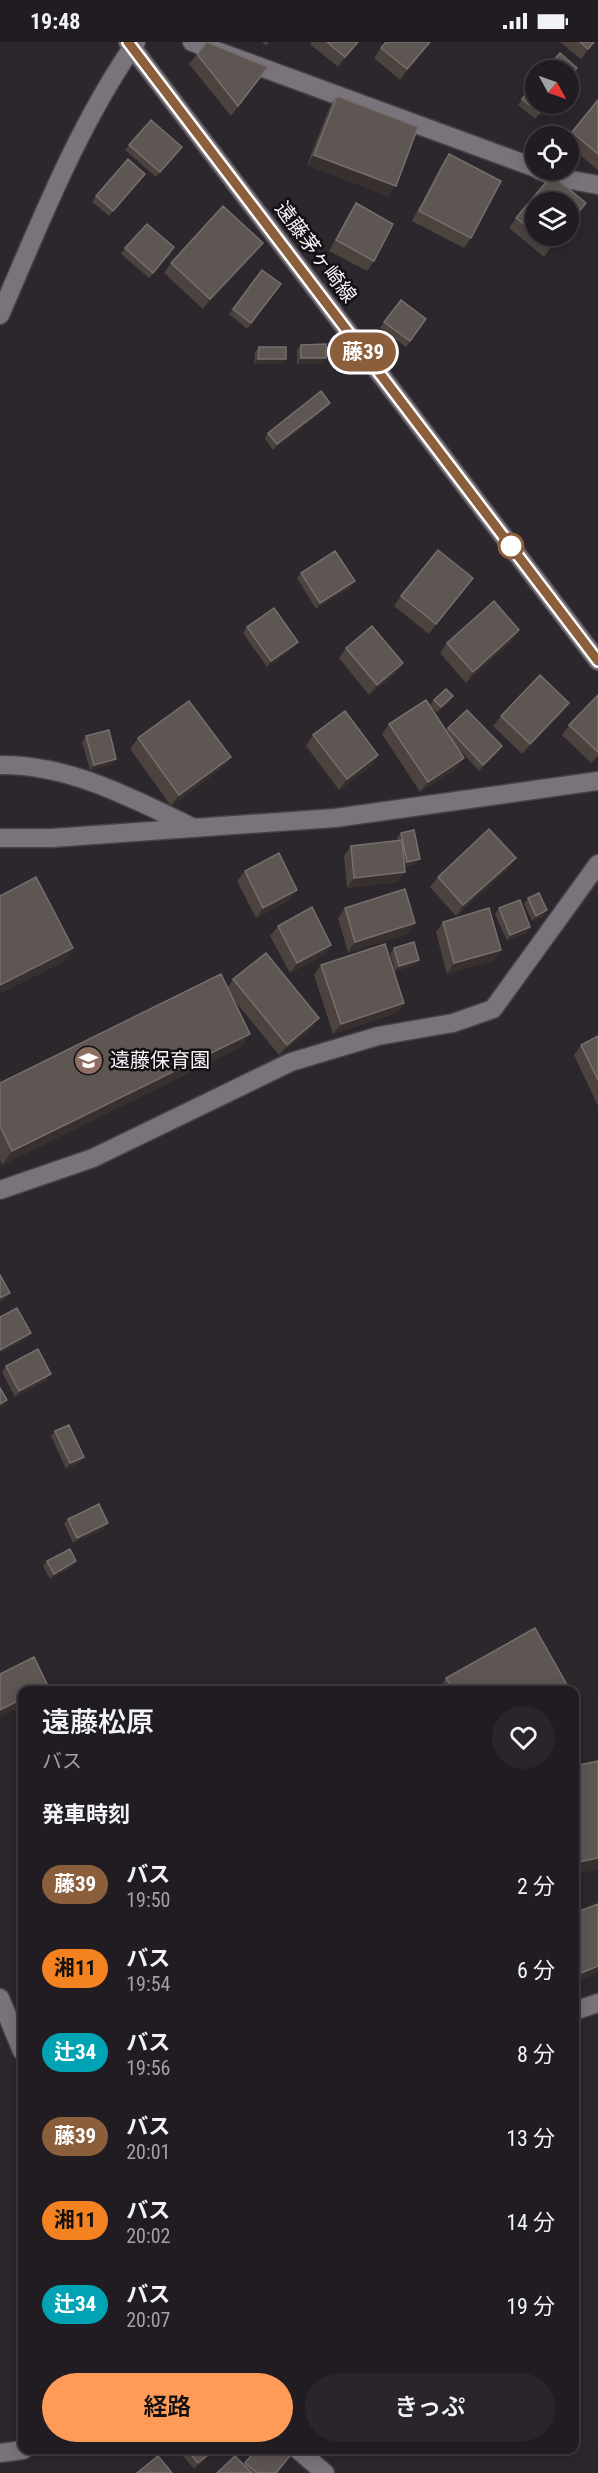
<!DOCTYPE html>
<html lang="ja">
<head>
<meta charset="utf-8">
<style>
  :root { --surface:#211c22; --page:#29252a; --text:#f1f3f6; --muted:#a2a1a5; --line:#3e3a40; --accent:#ff9b59 }
  body { margin:0; font-family:"Roboto Condensed","Noto Sans JP",sans-serif; background:var(--page); color:var(--text); height:100vh; display:flex; flex-direction:column; font-size:22px; white-space:nowrap }
  * { box-sizing:border-box; margin:0 }
  p { font-size:20px; color:var(--muted) }
  .icon { flex:none; width:33px; height:33px; fill:none; stroke:currentColor; stroke-width:2; stroke-linecap:round; stroke-linejoin:round }
  .map { position:relative; flex:1; overflow:hidden }
  .panel { position:absolute; left:18px; top:1644px; width:561px; height:768px; display:flex; flex-direction:column; background:var(--surface); border-radius:12px; box-shadow:0 3px 15px #0003,0 0 0 2px var(--line) }
  .panel>* { flex:none }
  .badge { padding:0 12px; border-radius:20px; font-size:21px; line-height:39px }
  .needle { width:39px; rotate:130deg }
  .controls { position:absolute; left:525px; top:18px; display:grid; gap:12px }
  .controls a { display:grid; place-items:center; width:54px; height:54px; border-radius:50%; background:var(--surface); box-shadow:0 3px 15px #0003,0 0 0 2px var(--line); font-size:30px }
  .map>.badge { position:absolute; translate:-50% -50%; box-shadow:0 0 0 3px #fff }
  h2 { padding:0 24px; font-size:22px; line-height:54px }
  .round { display:grid; place-items:center; flex:none; width:63px; height:63px; border-radius:32px; background:var(--page) }
  .head { display:flex; align-items:center; justify-content:space-between; height:102px; padding:0 24px }
  h1 { font-size:28px; font-weight:600; line-height:45px }
  .action { display:flex; gap:12px; margin-top:auto; padding:12px 24px }
  .action a { flex:1; height:69px; border-radius:36px; background:var(--accent); color:#111; font-size:24px; font-weight:600; line-height:69px; text-align:center }
  .action a+a { background:var(--page); color:var(--text) }
  ul { padding:0; list-style:none }
  li { display:flex; align-items:center; gap:18px; height:84px; padding:0 24px }
  li div { flex:1 }
  li b { display:block; font-size:22px }
  li em { font-style:normal }
  li .badge { min-width:66px; font-weight:700; text-align:center }
  .status { display:flex; justify-content:space-between; align-items:center; height:42px; padding:0 30px; background:var(--surface); direction:ltr }
  .status svg { height:16px; fill:currentColor }
  .map>svg:first-child { display:block }
  .lines { fill:none; stroke-linecap:round; stroke-linejoin:round }
  .service-casing { stroke:#474147; stroke-width:21 }
  .minor-casing { stroke:#474147; stroke-width:21 }
  .tertiary-casing { stroke:#474147; stroke-width:21 }
  .secondary-casing { stroke:#474147; stroke-width:21 }
  .service { stroke:#7a737b; stroke-width:18 }
  .minor { stroke:#7a737b; stroke-width:18 }
  .tertiary { stroke:#7a737b; stroke-width:18 }
  .secondary { stroke:#7a737b; stroke-width:18 }
  .wall { fill:#4c433f }
  .shaded-wall { fill:#37302f }
  .building { fill:#5e5653; stroke:#766f6d; stroke-width:1.5 }
  .line-casing { stroke:#fff; stroke-width:14 }
  .line { stroke:#8b5e3c; stroke-width:9 }
  .stop-dot { fill:#fff; stroke:#8b5e3c; stroke-width:3 }
  .labels { text-anchor:middle; stroke-width:5; stroke-linejoin:round; paint-order:stroke }
  .street-label { font-size:20px; fill:#f7f3f8; stroke:#131013 }
  .poi-label { font-size:20px; fill:#f7f3f8; stroke:#131013; text-anchor:start }
</style>
</head>
<body>
<div class="status"><b>19:48</b><svg viewBox="0 0 49 12"><path d="M0 12V9h3v3zM5 12V6h3v6zM10 12V3h3v9zM15 12V0h3v12zM26 1h20v11H26zM47 4h2v5h-2z"/></svg></div>
<div class="map">
<svg width="598" height="2431" viewBox="0 0 598 2431">
  <rect width="100%" height="100%" fill="#2c262d"/>
  <g class="lines">
    <defs>
      <path id="service" d="M192,0l344,126
        M539,128l21,8 38,7
        M0,273c40,-92 78,-190 136,-273
        M0,1956l22,53"/>
      <path id="minor" d="M0,723c69,-1 134,34 194,63
        M0,1148l93,-32 198,-96 87,-26 75,-13 40,-14 105,-145
        M574,1969l24,-8
        M298,2408l27,23
        M0,2411l23,-3"/>
      <path id="tertiary" d="M0,796h52l283,-20 263,-37"/>
      <path id="secondary" d="M128,0l470,619"/>
    </defs>
    <use href="#service" class="service-casing"/>
    <use href="#minor" class="minor-casing"/>
    <use href="#tertiary" class="tertiary-casing"/>
    <use href="#secondary" class="secondary-casing"/>
    <use href="#service" class="service"/>
    <use href="#minor" class="minor"/>
    <use href="#tertiary" class="tertiary"/>
    <use href="#secondary" class="secondary"/>
  </g>
  <path class="wall" d="M262,0h7l-3,4z
    M311,0h48l-21,25 -28,-23z
    M431,0l-31,38 -26,-22 7,-10z
    M560,0h35l-14,17z
    M197,12l71,13 -37,49 -42,-52z
    M337,54l51,100 -81,-31 23,-59z
    M522,57l26,5 -13,15 -17,-14z
    M598,58v70l-30,-25v-9z
    M129,103l53,2 -26,30 -31,-27z
    M449,112l22,84 -7,10 -52,-27 30,-57z
    M145,132l-36,42 -17,-14 4,-6z
    M552,133l34,28 -18,24v-25h-32v34h25l-17,21 -35,-29 7,-10z
    M356,161l18,58 -7,10 -38,-20 20,-37z
    M263,201l-8,10 -52,56 -39,-36 7,-10z
    M125,206l46,5 -22,25 -28,-24z
    M262,228l15,20 -30,39 -18,-15z
    M401,258l25,19 -20,28 -26,-19z
    M301,303l21,19h-25v-14z
    M259,305l23,17h-28l1,-12z
    M326,366l-53,42 -8,-11 3,-6z
    M301,531l50,14 -35,22 -19,-31z
    M466,546l-37,46 -35,-28 7,-10z
    M247,585l51,15 -4,6 -27,19 -24,-34z
    M519,588l-7,11 -46,42 -26,-30 7,-10z
    M346,606l57,15 -7,10 -27,22 -30,-37z
    M598,653v61l-7,7 -29,-28 7,-10z
    M434,658l15,2 -12,11 -7,-8z
    M569,661l-7,10 -40,41 -29,-28 8,-10z
    M389,682l57,7 2,-3 54,18 -4,6 -19,19 -20,-22 -2,19 -37,24 -38,-58z
    M313,693l65,20 -7,11 -32,24 -33,-44z
    M86,694l26,28 -22,6 -8,-28z
    M138,696l93,19 -8,10 -52,39 -41,-57z
    M401,791l15,31 -11,3 -7,15 -51,6 -3,-32 7,-10 46,-5v-3z
    M516,816l-8,11 -52,47 -26,-29 8,-10z
    M245,829l45,29 -34,18 -19,-37z
    M528,856l19,12 -4,6 -11,5 -8,-17z
    M345,866l70,15 -7,11 -60,18 -10,-34z
    M499,866l27,25 -19,8 -12,-27z
    M443,880l51,38 -47,14 -11,-42z
    M278,884l53,19 -7,10 -34,18 -20,-37z
    M394,906l25,12 -4,5 -20,6 -5,-17z
    M321,923l83,38 -7,10 -64,21 -19,-59z
    M233,937l79,49 -33,27 -45,-55 7,47 -239,118 -2,-5v-77l228,-96z
    M598,994v70l-24,-51 7,-10z
    M6,1324l41,14 -32,17 -13,-25z
    M55,1389l29,26 -4,5 -14,7 -15,-33z
    M68,1477l36,10 -31,14 -9,-19z
    M47,1519h29l-4,6 -22,12 -7,-13z
    M446,1636l124,12h-132z
    M178,2408h38l-22,19z
    M256,2408l37,2 -16,21h-60l27,-8z"/>
  <path class="shaded-wall" d="M358,0h1l-21,25 7,-10z
    M430,0h1l-31,38 7,-11z
    M594,0h1l-14,17 7,-10z
    M314,113l82,31 -8,10 -81,-31z
    M560,194h1l-17,21 7,-11z
    M263,201l-8,10 -52,56 7,-10z
    M301,316h25l-4,6h-25z
    M258,317h28l-4,5h-28z
    M330,361l-4,5 -53,42 4,-6z
    M473,536l-7,10 -37,46 7,-10z
    M355,539l-4,6 -35,22 4,-6z
    M519,588l-7,11 -46,42 7,-11z
    M298,600l-4,6 -27,19 4,-6z
    M403,621l-7,10 -27,22 8,-10z
    M453,654l-4,6 -12,11 4,-6z
    M569,661l-7,10 -40,41 8,-10z
    M502,704l-4,6 -19,19 4,-6z
    M378,713l-7,11 -32,24 8,-11z
    M231,715l-8,10 -52,39 8,-11z
    M464,716l-7,10 -37,24 8,-10z
    M116,717l-4,5 -22,6 4,-5z
    M516,816l-8,11 -52,47 7,-11z
    M420,817l-4,5 -13,3 4,-5z
    M405,830l-7,10 -51,6 7,-10z
    M297,848l-7,10 -34,18 7,-10z
    M547,868l-4,6 -11,5 4,-5z
    M415,881l-7,11 -60,18 7,-10z
    M530,885l-4,6 -19,8 3,-6z
    M331,903l-7,10 -34,18 7,-10z
    M73,906l-10,14 -63,32v-9z
    M501,908l-7,10 -47,14 7,-11z
    M419,918l-4,5 -20,6 4,-5z
    M404,961l-7,10 -64,21 8,-10z
    M319,976l-7,10 -33,27 8,-10z
    M250,992l-9,13 -239,118 10,-14z
    M10,1251l-4,6 -6,3v-4z
    M31,1291l-4,6 -27,14v-3z
    M51,1332l-4,6 -32,17 4,-6z
    M7,1358l-4,6 -3,2v-4z
    M84,1415l-4,5 -14,7 4,-6z
    M108,1481l-4,6 -31,14 4,-5z
    M76,1519l-4,6 -22,12 4,-5z
    M22,1657v7l-22,11v-7z
    M598,1816v11l-24,6v-12z
    M598,1924v7l-24,10v-7z
    M214,2408h2l-22,19 4,-6z"/>
  <path class="building" d="M207,0l61,25 -30,39 -41,-52z
    M327,0h31l-13,15z
    M386,0h44l-23,27 -26,-21z
    M580,0h14l-6,7z
    M560,11l17,15 -9,10v-8h-23z
    M536,40v22h11l-8,9 -17,-14z
    M337,54l81,31 -22,59 -82,-31z
    M598,58v54l-26,-22z
    M151,78l31,27 -22,25 -31,-27z
    M449,112l52,27 -30,57 -52,-27z
    M128,117l17,15 -32,37 -17,-15z
    M552,133l34,28 -18,22v-23h-32v32l-20,-16z
    M356,161l37,21 -19,37 -38,-21z
    M223,164l40,37 -53,56 -39,-36z
    M147,182l27,23 -21,26 -28,-25z
    M538,194h22l-9,10z
    M262,228l19,14 -30,39 -18,-14z
    M401,258l25,19 -16,22 -26,-19z
    M326,302v14h-25v-13z
    M259,305h27v12h-28z
    M321,349l9,12 -53,41 -9,-11z
    M438,508l35,28 -37,46 -35,-28z
    M335,509l20,30 -35,22 -19,-30z
    M494,559l25,29 -46,42 -26,-29z
    M274,566l24,34 -27,19 -24,-34z
    M372,584l31,37 -26,22 -31,-37z
    M540,633l29,28 -39,41 -29,-28z
    M446,647l7,7 -12,11 -7,-7z
    M598,653v57l-29,-27z
    M426,658l38,58 -36,24 -39,-58z
    M189,659l42,56 -52,38 -41,-57z
    M467,668l35,36 -19,19 -35,-37z
    M345,669l33,44 -31,24 -34,-44z
    M109,688l7,29 -22,6 -8,-29z
    M489,787l27,29 -53,47 -25,-28z
    M414,788l6,29 -13,3 -6,-29z
    M402,798l3,32 -51,6 -3,-32z
    M279,811l18,37 -34,18 -18,-37z
    M36,835l37,71 -73,37v-89z
    M405,847l10,34 -60,19 -10,-34z
    M539,851l8,17 -11,6 -8,-18z
    M520,858l10,27 -20,8 -11,-27z
    M312,865l19,38 -34,18 -19,-37z
    M489,866l12,42 -47,13 -11,-41z
    M414,900l5,18 -20,6 -5,-18z
    M385,902l19,59 -63,21 -20,-59z
    M266,911l53,65 -32,27 -54,-66z
    M221,932l29,60 -238,117 -12,-25v-43z
    M598,994v44l-17,-35z
    M0,1233l10,18 -10,5z
    M17,1266l14,25 -31,17v-33z
    M38,1307l13,25 -32,17 -13,-25z
    M0,1346l7,12 -7,4z
    M69,1383l15,32 -14,6 -15,-32z
    M99,1462l9,19 -31,15 -9,-19z
    M70,1507l6,12 -22,13 -7,-13z
    M535,1586l35,62h-117l-7,-12z
    M34,1615l14,29 -8,4h-18v9l-22,11v-36z
    M598,1719v97l-24,5v-97z
    M598,1862v62l-24,10v-63z
    M187,2408h27l-16,13z
    M256,2408h35l2,2 -17,21h-19l-12,-10z
    M158,2414l14,17h-35z
    M235,2414l17,17h-35z"/>
  <g class="lines">
    <defs>
      <path id="line" d="M128,0l470,619"/>
    </defs>
    <use href="#line" class="line-casing"/>
    <use href="#line" class="line"/>
  </g>
  <defs>
    <symbol id="school-disc" viewBox="-11 -11 22 22"><circle r="9.5" fill="#8d6e63" stroke="#131013"/><path d="M0-5L7-2L0 1L-7-2ZM-4 1L0 2.5L4 1V4Q0 6-4 4Z" fill="#fff"/></symbol>
  </defs>
  <g fill-rule="evenodd">
    <use href="#school-disc" x="72" y="1002" width="33" height="33"/>
  </g>
  <circle class="stop-dot" cx="511" cy="504" r="12"/>
  <g class="labels">
    <g class="street-label">
      <text transform="translate(316 210) rotate(53)" y="7">遠藤茅ヶ崎線</text>
    </g>
    <g class="poi-label">
      <text x="110" y="1025">遠藤保育園</text>
    </g>
  </g>
</svg>
<div class="controls">
<a><svg class="needle" viewBox="-14 -14 28 28"><path d="M0-13l5 13h-10z" fill="#e53935"/><path d="M0 13l5-13h-10z" fill="#a2a1a5"/></svg></a>
<a><svg class="icon" aria-label="locate" viewBox="0 0 24 24"><circle cx="12" cy="12" r="6"/><path d="M12 2v4M12 18v4M2 12h4M18 12h4"/></svg></a>
<a><svg class="icon" aria-label="layers" viewBox="0 0 24 24"><path d="M12 4l9 5-9 5-9-5zM3 14l9 5 9-5"/></svg></a>
</div>
<b class="badge" style="left:363px;top:310px;background:#8b5e3c;color:#fff">藤39</b>
<section class="panel">
<div class="head"><div><h1>遠藤松原</h1><p>バス</p></div><a class="round"><svg class="icon" aria-label="heart" viewBox="0 0 24 24"><path d="M12 20l-8-8c-3-5 5-10 8-4 3-6 11-1 8 4z"/></svg></a></div>
<h2>発車時刻</h2>
<ul>
<li><span class="badge" style="background:#8b5e3c;color:#fff">藤39</span><div><b>バス</b><p>19:50</p></div><em>2 分</em></li>
<li><span class="badge" style="background:#f58220;color:#111">湘11</span><div><b>バス</b><p>19:54</p></div><em>6 分</em></li>
<li><span class="badge" style="background:#00a3b4;color:#fff">辻34</span><div><b>バス</b><p>19:56</p></div><em>8 分</em></li>
<li><span class="badge" style="background:#8b5e3c;color:#fff">藤39</span><div><b>バス</b><p>20:01</p></div><em>13 分</em></li>
<li><span class="badge" style="background:#f58220;color:#111">湘11</span><div><b>バス</b><p>20:02</p></div><em>14 分</em></li>
<li><span class="badge" style="background:#00a3b4;color:#fff">辻34</span><div><b>バス</b><p>20:07</p></div><em>19 分</em></li>
</ul>
<div class="action"><a>経路</a><a>きっぷ</a></div>
</section>
</div>
</body>
</html>
